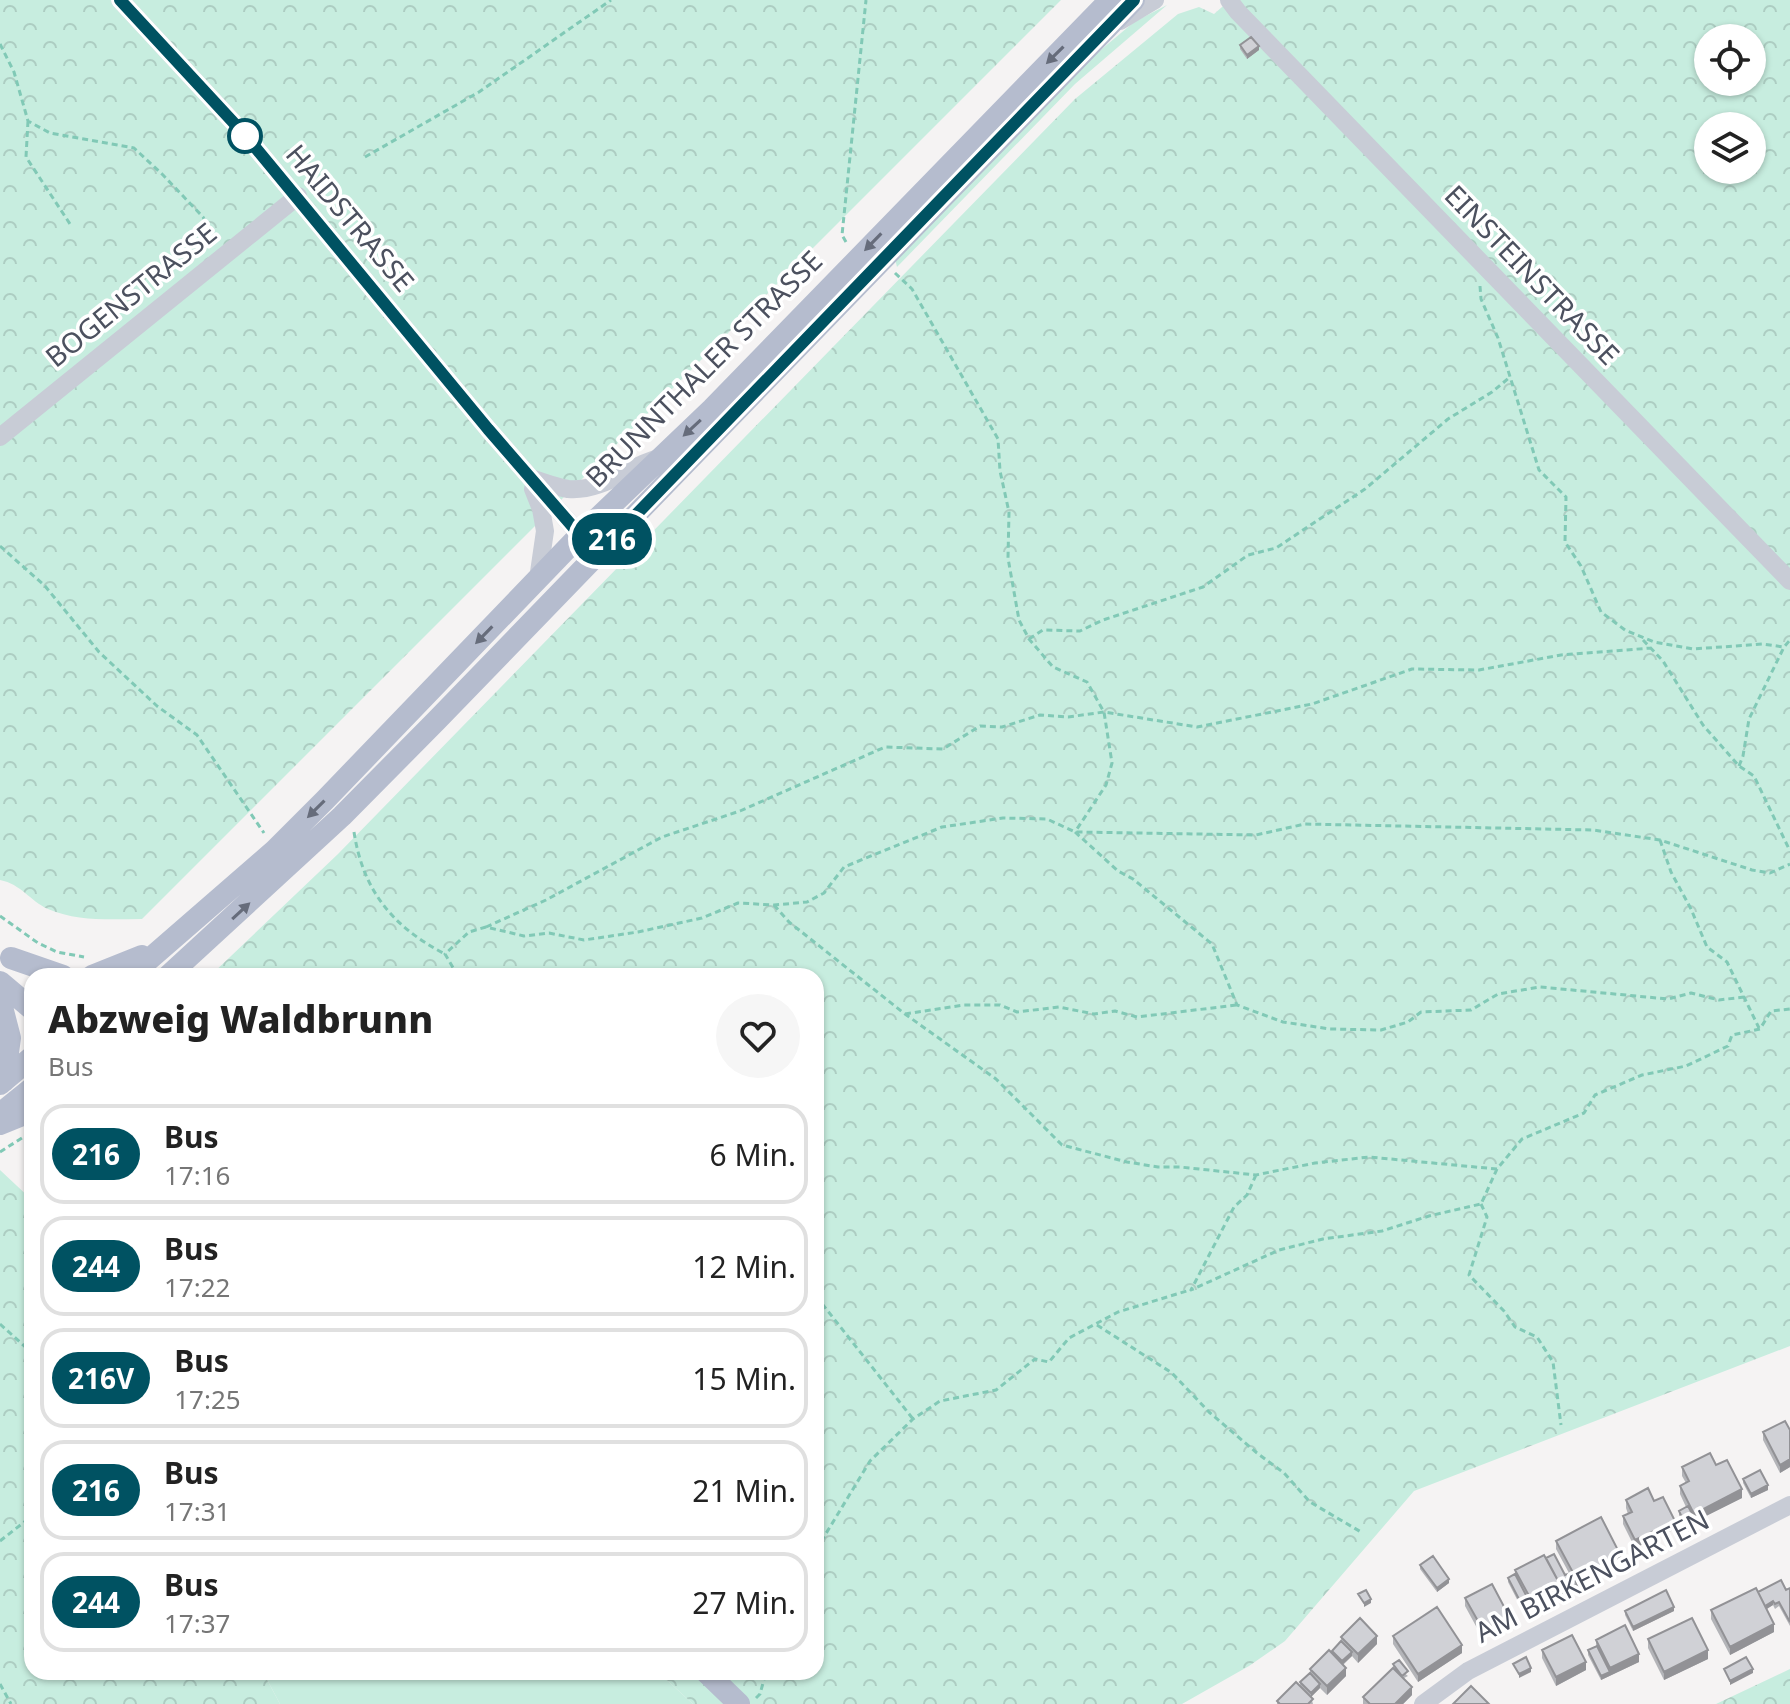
<!DOCTYPE html>
<html lang="de">
<head>
<meta charset="utf-8">
<style>
  :root { --surface:#fff; --page:#f6f6f6; --text:#222; --muted:#767676; --line:#e0e0e0 }
  body { margin:0; font-family:"Noto Sans",sans-serif; background:var(--page); color:var(--text); height:100vh; display:flex; flex-direction:column; font-size:30px; white-space:nowrap }
  * { box-sizing:border-box; margin:0 }
  p { font-size:26px; color:var(--muted) }
  .icon { flex:none; width:44px; height:44px; fill:none; stroke:currentColor; stroke-width:2; stroke-linecap:round; stroke-linejoin:round }
  .map { position:relative; flex:1; overflow:hidden }
  .sheet { position:absolute; left:24px; top:968px; width:800px; height:712px; display:flex; flex-direction:column; background:var(--surface); border-radius:24px; box-shadow:0 2px 6px #0004 }
  .sheet>* { flex:none }
  .badge { padding:0 16px; border-radius:26px; font-size:28px; line-height:52px }
  .controls { position:absolute; left:1694px; top:24px; display:grid; gap:16px }
  .controls a { display:grid; place-items:center; width:72px; height:72px; border-radius:50%; background:var(--surface); box-shadow:0 2px 6px #0004; font-size:40px }
  .map>.badge { position:absolute; translate:-50% -50%; box-shadow:0 0 0 4px #fff }
  .round { display:grid; place-items:center; flex:none; width:84px; height:84px; border-radius:42px; background:var(--page) }
  .head { display:flex; align-items:center; justify-content:space-between; height:136px; padding:0 24px }
  h1 { font-size:38px; font-weight:800; line-height:60px }
  ul { padding:0; list-style:none }
  li { display:flex; align-items:center; gap:24px; height:100px; margin:0 16px 12px; padding:0 8px; border:4px solid var(--line); border-radius:24px }
  li div { flex:1 }
  li b { display:block; font-size:30px }
  li em { font-style:normal }
  li .badge { min-width:88px; font-weight:700; text-align:center }
  .map>svg:first-child { display:block }
  .green { fill:#c7eddf }
  .forest { fill:url(#forest-crowns); fill-rule:evenodd }
  .lines { fill:none; stroke-linecap:round; stroke-linejoin:round }
  .path { stroke:#81c9b6; stroke-width:3; stroke-dasharray:6 4; stroke-linecap:butt }
  .minor { stroke:#c8ccd6; stroke-width:18 }
  .major { stroke:#b5bcce; stroke-width:22 }
  .wall { fill:#b3b4b8 }
  .shaded-wall { fill:#929296 }
  .building { fill:#d0d1d6; stroke:#929296; stroke-width:2 }
  .oneway { fill:#666c7b }
  .line-casing { stroke:#fff; stroke-width:18 }
  .line { stroke:#005262; stroke-width:12 }
  .stop-dot { fill:#fff; stroke:#005262; stroke-width:4 }
  .labels { text-anchor:middle; stroke-width:7; stroke-linejoin:round; paint-order:stroke }
  .street-label { font-size:28px; fill:#4c515f; stroke:#fff }
</style>
</head>
<body>
<div class="map">
<svg width="1790" height="1704" viewBox="0 0 1790 1704">
  <defs>
    <pattern id="forest-crowns" width="20" height="18" patternUnits="userSpaceOnUse" patternTransform="scale(2)"><rect width="20" height="18" fill="#c7eddf"/><path d="M2 6a3 3 0 1 1 6 0M12 15a3 3 0 1 1 6 0" fill="none" stroke="#adcdc2"/></pattern>
  </defs>
  <rect width="100%" height="100%" fill="#f5f3f3"/>
  <path class="green" d="M1167,5l-92,79 -178,183 -2,-8 201,-205 38,-32z
    M263,1672h395l35,32h-413z"/>
  <path class="forest" d="M0,0h1061l-919,919c-31,0 -64,3 -94,-10 -18,-8 -27,-25 -48,-29z
    M1230,0h560v1346l-376,145 -129,150 -36,25 -67,38h-489l-35,-32h158v-696h-606l128,-122 737,-755 103,-85 21,-7 15,7zM1708,38h44v44h-44zM1708,126h44v44h-44z
    M0,1170l32,30v472h231l17,32h-280z
    M1790,1669v35h-74z"/>
  <g class="lines">
    <path class="path" d="M0,44l14,28 14,49 22,12 84,15 29,27 40,42 13,25
      M28,121l-2,36 46,70
      M365,157l114,-65 132,-92
      M846,242l-4,-7 24,-235
      M895,273l17,16 86,150 2,32 9,41 -1,46 11,62 10,19 24,28 34,15 17,30 8,51 -6,22 -31,47 43,39 15,8 79,65 25,61 46,17 47,7 51,1 27,-8 13,-10 50,-2 27,-16 42,-7 128,12 23,-6 28,7 25,-3
      M1480,286l1,13 17,39 41,132 27,27 -1,45 16,24 20,46 24,18 29,12 39,7 70,-5 21,3
      M0,546l45,40 54,66 58,54 40,29 67,98
      M1029,639l14,-9 37,1 23,-11 100,-33 45,-32 28,-7 89,-59 83,-70 44,-27 18,-15
      M1643,640l20,21 40,64 36,41 15,10 36,75
      M1739,766l4,-10 6,-37 35,-72 6,-7
      M354,832c9,59 39,95 91,122
      M1660,840l11,32 20,37 16,38 20,15 32,66
      M774,905l15,17 116,92 91,65 66,66 65,17 31,5h22l76,8 59,-12 54,-6 128,12
      M0,916l38,27 19,9 27,5
      M486,927l60,-27 116,-63 78,-26 145,-64 58,2 37,-23 22,1 38,-12 28,2 36,-5 93,15 115,-23 100,-35 67,1 82,-15 90,-7
      M458,976l-13,-22 24,-22 17,-5 38,9 25,-3 35,7 54,-8 64,-14 36,-15 36,2 33,-3 17,-9 20,-26 98,-40 61,-9 44,1 28,13 181,3 49,-11 288,6 67,10 92,30 18,3 20,-9
      M905,1014l59,-9h36l17,7 42,-5 35,7 21,-3 22,6 100,-12
      M0,1152l25,-16
      M1256,1175l-9,20 -13,12 -43,83 88,-40 44,-11 59,-8 47,-15 52,-12 16,-35 25,-30 62,-26 11,-18 47,-20 44,-9 42,-20 4,-11 28,-6 11,-18 19,-2
      M1481,1204l6,13 -18,58 35,36 11,16 22,10 16,25 8,63
      M816,1296l97,123
      M0,1324l32,29
      M1097,1325l75,48 37,39 48,41 27,20 26,29 51,30
      M0,1541l32,-25
      M816,1550l54,-89 43,-42 27,-18 56,-11 39,-31 14,3 20,-24 49,-26 72,-22
      M0,1684l11,20
      M756,1698l4,-4 6,-22"/>
    <path class="minor" d="M120,0l125,135 243,294 92,106 19,18
      M1229,0l9,12 552,569
      M1120,21l35,-21
      M0,437l298,-241
      M531,478c11,4 25,9 37,11 35,3 60,-23 91,-31
      M533,489l8,20 4,22 -7,48
      M1423,1704l45,-33 322,-166"/>
    <path class="major" d="M11,958l52,18
      M92,976l50,-20
      M130,976l145,-126 50,-50 255,-265 132,-126 398,-409
      M168,976l174,-160 94,-95 698,-721
      M0,982l32,27
      M0,999l10,39 -6,43
      M0,1084l32,-27
      M0,1114l32,-26
      M0,1124l32,-13
      M706,1672l33,32"/>
  </g>
  <path class="wall" d="M1240,45l19,5 -12,9 -7,-10z
    M1789,1430l1,37 -10,6 -17,-33v-8z
    M1716,1465l26,33 -46,23 1,6 -10,5 -8,-17v-4l7,-4 -6,-13v-8l6,-3 -4,-7v-9z
    M1743,1479l25,11 -17,8 -8,-15z
    M1626,1500l28,1 21,28 -40,19 -12,-24v-8l5,-2 -2,-6z
    M1556,1541l65,24 -49,26v2l-38,21 -6,-10 -7,3 -13,-25v-4l7,-4v-4l31,-12 19,17 4,-2 -13,-24z
    M1420,1565l29,18 -12,9 -17,-23z
    M1790,1588v38l-11,-20 -4,3 -2,-4 -6,4 7,23 -44,23 -19,-36v-9l47,-18 28,-2z
    M1465,1598l44,26 -26,15 -18,-33z
    M1625,1611h49l-41,20 -8,-16z
    M1393,1636l69,17 -44,29 -25,-38z
    M1341,1637l36,7 -19,19 -6,-7 -9,9 3,11 -19,19 -7,-7 -9,9 2,7h-36v-3l23,-15v-4l10,-9v-4l22,-16v-2l9,-10z
    M1648,1639l60,20 -44,21 -16,-32z
    M1596,1640l43,22 -38,18 -13,-25v-5l8,-3z
    M1542,1650l44,20 -30,16 -14,-28z
    M1393,1664l15,12 -4,2 8,17 -9,9h-40v-7l30,-29z"/>
  <path class="shaded-wall" d="M1259,46v4l-12,9v-4z
    M1790,1459v8l-10,6v-8z
    M1768,1485v5l-17,8v-4z
    M1742,1489v9l-48,24v-8z
    M1675,1521v8l-40,19v-8z
    M1697,1523v4l-10,5v-4z
    M1621,1556v9l-49,26v2l-9,5v-4l14,-10v-4z
    M1449,1579v4l-12,9v-4z
    M1563,1590v8l-29,16v-9z
    M1371,1599v4l-7,4v-4z
    M1528,1599v5l-7,3v-4z
    M1773,1601v4l-10,6v-4z
    M1674,1607v4l-41,20v-4z
    M1509,1616v8l-26,15v-9z
    M1774,1624v8l-44,23v-8z
    M1377,1636v8l-19,19v-9z
    M1462,1645v8l-44,29v-8z
    M1708,1650v9l-44,21v-8z
    M1352,1652v4l-10,9v-4z
    M1639,1654v8l-38,18v-4l9,-4v-4z
    M1586,1662v8l-30,16v-9z
    M1346,1668v8l-19,19v-9z
    M1531,1668v4l-12,6v-4z
    M1753,1669v4l-23,12v-4z
    M1320,1684v4l-9,9v-4z
    M1412,1687v8l-9,9h-8z"/>
  <path class="building" d="M1251,37l8,9 -12,9 -7,-10z
    M1785,1421l5,9v29l-10,6 -17,-33z
    M1710,1453l6,12 11,-5 15,29 -48,25 -14,-28 9,-5 -7,-14z
    M1760,1470l8,15 -17,9 -8,-15z
    M1648,1488l6,13 9,-4 12,24 -40,19 -12,-24 9,-4 -6,-12z
    M1688,1506l9,17 -10,5 -8,-17z
    M1601,1517l20,39 -44,24 -21,-39z
    M1554,1554l11,21 6,-2 6,11 -6,3 1,2 -9,5v-4l-17,-32z
    M1544,1555l19,35 -29,15 -19,-35z
    M1433,1556l16,23 -12,9 -17,-23z
    M1515,1574l13,25 -7,4 -13,-25z
    M1781,1580l5,10 4,-2v34l-11,-20 -4,2 -2,-3 -8,5 -7,-14z
    M1492,1584l17,32 -26,14 -18,-32z
    M1756,1588l18,36 -44,23 -19,-37z
    M1366,1590l5,9 -7,4 -6,-9z
    M1666,1590l8,17 -41,20 -8,-16z
    M1437,1607l25,38 -44,29 -25,-38z
    M1360,1618l17,18 -19,18 -17,-17z
    M1692,1618l16,32 -44,22 -16,-33z
    M1625,1625l14,29 -29,14 -14,-28z
    M1572,1635l14,27 -30,15 -14,-27z
    M1341,1641l11,11 -10,9 -10,-10z
    M1597,1646l13,26 -9,4 -13,-26z
    M1329,1650l17,18 -19,18 -17,-17z
    M1526,1657l5,11 -12,6 -6,-10z
    M1746,1657l7,12 -23,12 -6,-12z
    M1399,1660l9,11 -6,5 -9,-12z
    M1393,1668l19,19 -17,17h-25l-7,-7z
    M1310,1673l10,11 -9,9 -11,-11z
    M1296,1682l17,17 -5,5h-28l-3,-3z
    M1471,1686l18,18h-36z"/>
  <defs><path id="oneway-solid" d="M-6-.8H1V-3.2L6.5 0L1 3.2V.8H-6Z" transform="scale(2)"/></defs>
  <g class="oneway">
    <use href="#oneway-solid" transform="translate(1055 55) rotate(135)"/>
    <use href="#oneway-solid" transform="translate(873 242) rotate(134)"/>
    <use href="#oneway-solid" transform="translate(692 428) rotate(137)"/>
    <use href="#oneway-solid" transform="translate(484 635) rotate(134)"/>
    <use href="#oneway-solid" transform="translate(316 809) rotate(135)"/>
    <use href="#oneway-solid" transform="translate(241 911) rotate(-43)"/>
  </g>
  <g class="lines">
    <defs>
      <path id="line" d="M120,0l125,135 243,294 92,106 19,18 535,-553"/>
    </defs>
    <use href="#line" class="line-casing"/>
    <use href="#line" class="line"/>
  </g>
  <circle class="stop-dot" cx="245" cy="136" r="16"/>
  <g class="labels">
    <g class="street-label">
      <text transform="translate(350 218) rotate(50)" y="10">HAIDSTRASSE</text>
      <text transform="translate(1532 275) rotate(46)" y="10">EINSTEINSTRASSE</text>
      <text transform="translate(131 295) rotate(-39)" y="10">BOGENSTRASSE</text>
      <text transform="translate(704 369) rotate(-45)" y="10">BRUNNTHALER STRASSE</text>
      <text transform="translate(1592 1576) rotate(-27)" y="10">AM BIRKENGARTEN</text>
    </g>
  </g>
</svg>
<div class="controls">
<a><svg class="icon" aria-label="locate" viewBox="0 0 24 24"><circle cx="12" cy="12" r="6"/><path d="M12 2v4M12 18v4M2 12h4M18 12h4"/></svg></a>
<a><svg class="icon" aria-label="layers" viewBox="0 0 24 24"><path d="M12 4l9 5-9 5-9-5zM3 14l9 5 9-5"/></svg></a>
</div>
<b class="badge" style="left:612px;top:539px;background:#005262;color:#fff">216</b>
<section class="sheet">
<div class="head"><div><h1>Abzweig Waldbrunn</h1><p>Bus</p></div><a class="round"><svg class="icon" aria-label="heart" viewBox="0 0 24 24"><path d="M12 20l-8-8c-3-5 5-10 8-4 3-6 11-1 8 4z"/></svg></a></div>
<ul>
<li><span class="badge" style="background:#005262;color:#fff">216</span><div><b>Bus</b><p>17:16</p></div><em>6 Min.</em></li>
<li><span class="badge" style="background:#005262;color:#fff">244</span><div><b>Bus</b><p>17:22</p></div><em>12 Min.</em></li>
<li><span class="badge" style="background:#005262;color:#fff">216V</span><div><b>Bus</b><p>17:25</p></div><em>15 Min.</em></li>
<li><span class="badge" style="background:#005262;color:#fff">216</span><div><b>Bus</b><p>17:31</p></div><em>21 Min.</em></li>
<li><span class="badge" style="background:#005262;color:#fff">244</span><div><b>Bus</b><p>17:37</p></div><em>27 Min.</em></li>
</ul>
</section>
</div>
</body>
</html>
